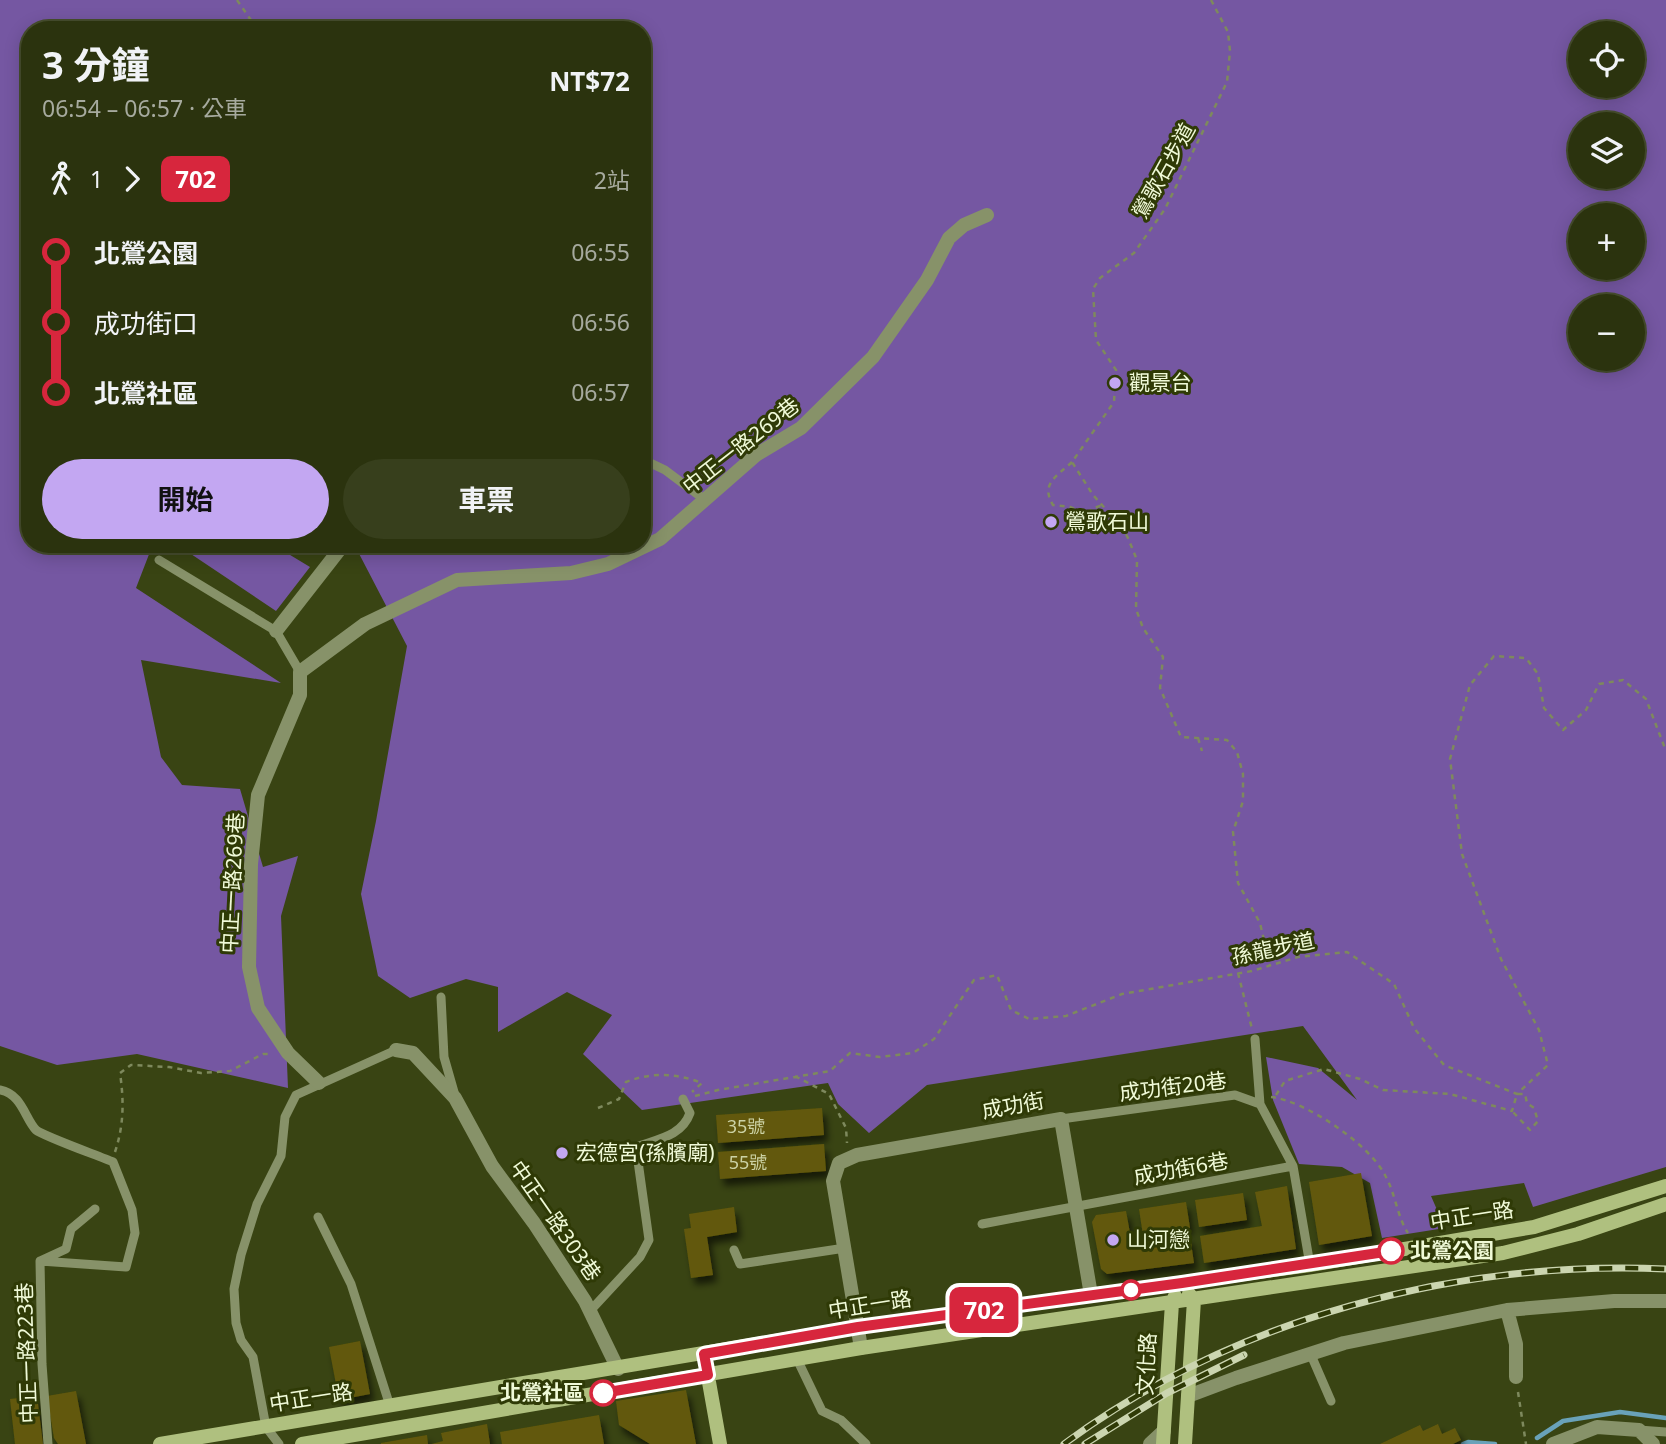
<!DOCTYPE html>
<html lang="zh-TW">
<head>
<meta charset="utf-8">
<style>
  :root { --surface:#2b330e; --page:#373f1c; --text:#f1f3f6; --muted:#a6aa9e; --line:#474e2e; --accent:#c3a7f2 }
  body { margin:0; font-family:"Noto Sans","Noto Sans TC",sans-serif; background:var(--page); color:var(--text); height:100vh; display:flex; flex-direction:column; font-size:26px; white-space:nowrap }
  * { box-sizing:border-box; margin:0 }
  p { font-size:23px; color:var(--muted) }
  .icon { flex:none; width:38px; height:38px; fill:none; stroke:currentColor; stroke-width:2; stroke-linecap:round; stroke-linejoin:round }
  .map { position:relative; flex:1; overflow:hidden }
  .details { position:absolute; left:21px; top:21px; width:630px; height:532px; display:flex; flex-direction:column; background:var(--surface); border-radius:28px; box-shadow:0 4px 18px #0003,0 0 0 2px var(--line) }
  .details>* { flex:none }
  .badge { padding:0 14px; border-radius:10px; font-size:24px; line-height:46px }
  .controls { position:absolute; left:1568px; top:21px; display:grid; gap:14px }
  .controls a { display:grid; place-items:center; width:77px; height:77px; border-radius:50%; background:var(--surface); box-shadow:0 4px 18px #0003,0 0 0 2px var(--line); font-size:35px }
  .map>.badge { position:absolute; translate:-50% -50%; box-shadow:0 0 0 4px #fff }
  .legs { display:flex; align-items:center; gap:10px; height:77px; padding:0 21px; font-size:23px }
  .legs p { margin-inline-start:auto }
  .headline { display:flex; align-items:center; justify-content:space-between; height:119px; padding:0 21px }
  h1 { font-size:38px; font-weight:700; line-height:52px }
  .action { display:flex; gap:14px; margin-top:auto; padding:14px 21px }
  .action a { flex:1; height:80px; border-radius:42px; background:var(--accent); color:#111; font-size:28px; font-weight:700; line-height:80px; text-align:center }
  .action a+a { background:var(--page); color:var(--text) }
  ul { padding:0 21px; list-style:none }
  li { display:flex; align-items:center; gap:24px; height:70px; font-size:26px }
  li i { display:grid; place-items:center; width:10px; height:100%; margin:0 9px; background:currentColor }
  li i::after { content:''; width:18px; height:18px; margin:-9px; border:5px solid; border-radius:50%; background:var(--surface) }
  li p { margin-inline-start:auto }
  li:first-child i { background:linear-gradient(#0000 50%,currentColor 0) }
  li:last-child i { background:linear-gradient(currentColor 50%,#0000 0) }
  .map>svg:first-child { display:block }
  .green { fill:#7557a2; fill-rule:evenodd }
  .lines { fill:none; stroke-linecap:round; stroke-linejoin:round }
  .stream { stroke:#69a2b9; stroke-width:4.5 }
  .building { fill:#62580b; filter:url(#shadow) }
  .path { stroke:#7e895d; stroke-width:2.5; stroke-dasharray:5 5; stroke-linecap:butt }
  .lane { stroke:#879269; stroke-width:9 }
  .street { stroke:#879269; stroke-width:14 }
  .secondary { stroke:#afc07f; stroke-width:14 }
  .rail-casing { stroke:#cbd5b0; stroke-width:7 }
  .rail { stroke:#2f3a06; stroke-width:4.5; stroke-dasharray:13; stroke-linecap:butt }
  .line-1-casing { stroke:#fff; stroke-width:16 }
  .line-1 { stroke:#d7263d; stroke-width:10 }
  .poi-dot { fill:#c3a7f2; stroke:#2f3a06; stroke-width:2.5 }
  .stop-1-dot { fill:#fff; stroke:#d7263d; stroke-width:3.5 }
  .labels { text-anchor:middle; stroke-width:6; stroke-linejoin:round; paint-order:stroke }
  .number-label { font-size:18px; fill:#ccd2a5 }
  .street-label { font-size:21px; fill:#f0fad8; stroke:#2f3a06 }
  .poi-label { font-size:21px; fill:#f0fad8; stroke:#2f3a06; text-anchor:start }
  .stop-label { font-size:21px; font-weight:bold; fill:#f0fad8; stroke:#2f3a06; text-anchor:start }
</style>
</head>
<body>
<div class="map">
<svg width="1666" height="1444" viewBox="0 0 1666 1444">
  <defs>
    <filter id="shadow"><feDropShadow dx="4" dy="7" stdDeviation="3.5" flood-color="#0009"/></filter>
  </defs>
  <rect width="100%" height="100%" fill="#394413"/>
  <path class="green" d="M0,0h1666v1167l-133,40 -9,-24 -93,13 14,32 -63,10 -12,-55 -28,-16 -43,-3 -26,-64 -7,-43 52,11 39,32 -54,-74 -376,59 -58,48 -31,-29 -10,-21 -186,27 -59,-56 29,-39 -45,-23 -69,40v-45l-32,-8 -56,19 -32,-22 -17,-82 15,-73 31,-175 -53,-102h288v-514h-612v514h123l-17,44 145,95 -140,-23 20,97 21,28 58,4 23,78 35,-11 -17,60 7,172 -151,-34 -80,11 -57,-19zM1580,33h53v53h-53zM1580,124h53v53h-53zM1580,215h53v53h-53zM1580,306h53v53h-53z
    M176,544h96l38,23 -34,44z"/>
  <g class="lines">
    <path class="stream" d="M1537,1438l26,-17 57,-9 46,6
      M1463,1444l5,-2 27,2"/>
  </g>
  <path class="building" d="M822,1108l2,27 -106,8 -2,-28z
    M824,1144l2,27 -106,8 -2,-27z
    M1361,1173l11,63 -53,9 -10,-63z
    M1287,1186l9,63 -92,14 -4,-27 62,-10 -7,-34z
    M1243,1193l4,27 -48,7 -4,-27z
    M1186,1202l4,26 -47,7 -4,-26z
    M734,1207l3,25 -30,5 6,38 -22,3 -7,-49 7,-1 -2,-14z
    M1126,1211l6,33 58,-8 4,27 -87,11 -6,-5 -9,-47 4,-7z
    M360,1341l10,53 -31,6 -10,-53z
    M686,1390l10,54h-46l-31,-19 -3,-24z
    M76,1391l10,53h-28l-4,-6 -7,-42z
    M37,1396l6,48h-28l-5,-45z
    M599,1415l5,29h-102l-2,-12z
    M487,1424l3,20h-58l11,-3 -2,-8z
    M1438,1424l4,10 13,-6 6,12 -8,4h-73l40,-19 3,6z
    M427,1435l1,9h-47v-1z"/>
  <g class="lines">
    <path class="path" d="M237,0l18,26v4
      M1211,0l17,32 2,19 -3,31 -62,127 -31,44 -34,25 -7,11 3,51 20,30 -2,32 -42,60 21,33 29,32 6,11 9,22 -1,49 7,19 20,29 -3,31 21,49 46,3 10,12 6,22v27l-10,31 5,51 22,40 10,43
      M1072,462c-15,14 -32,22 -19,43l17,2 17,7 5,-5 10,-4
      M1198,738l4,13
      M1238,973l14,56
      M795,1076l34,18 17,34 1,15
      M1276,1095l9,-14 39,-12 36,10 23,11 67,4 62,17 5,-17h8l2,9 7,5 4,13 -8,9 -18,-19
      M695,1096l23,-6 112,-19 20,-18 30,4 33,-4 21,-14 40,-59 23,-5 14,35 18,9 37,-3 56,-22 130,-23 46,-14 49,-5 47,32 20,44 30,37 73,29 31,-29 -9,-35 -38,-71 -39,-105 -12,-95 20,-74 24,-29 32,2 12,16 6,34 19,22 23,-20 13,-26 24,-4 23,19 20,52
      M1271,1097c35,4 100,48 115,80 9,16 12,42 22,56
      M598,1108l21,-9 7,-17c26,-10 50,-9 76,1l-10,9
      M115,1152c9,-27 9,-51 5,-79l11,-8 38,2 32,6 29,-2 33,-17h8
      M1518,1392l8,52"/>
    <path class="lane" d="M642,459l23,11 40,30
      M159,560l117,71 24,41
      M441,997l3,60 10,35
      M1255,1039l5,65
      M0,1090c22,4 25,29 36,40 7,6 63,26 77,32l19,48 3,23 -9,34 -86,-6
      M1061,1119l174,-24 25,9 33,62 17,99
      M318,1217l33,67 39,122
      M982,1224l311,-58
      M734,1250l6,14 105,-16
      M590,1311l50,-54 9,-17 -13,-93c22,-8 46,-11 54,-34l-7,-14
      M1311,1355l20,46
      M797,1359l25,52 19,9 25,24
      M1639,1430l27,2
      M48,1444l-6,-80 -2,-103 26,-12 5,-20 24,-20
      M279,1444l-13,-17 -13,-70 -12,-17 -5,-17 -2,-34 7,-34 16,-51 24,-48 4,-39 11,-22 100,-45"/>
    <path class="street" d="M276,631l64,-82 1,-5
      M396,1050l17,3 42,45 37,68 42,57 51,78 33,68
      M319,1083l-31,-30 -30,-45 -9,-41 2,-103 7,-69 42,-100v-23l65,-48 92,-44 114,-7 37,-9 52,-25 96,-84 45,-27 72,-71 54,-77 22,-42 15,-13 23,-10
      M1507,1310l9,34v33
      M861,1348l-28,-167 6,-18 18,-8 204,-36 30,176
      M1188,1396l48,-18 108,-35 163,-33 107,-9h51
      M1150,1444l14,-13
      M1553,1444l44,-17 42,3 14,14"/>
    <path class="secondary" d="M704,1354l16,90
      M160,1444l698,-117 452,-62 224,-38 132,-41
      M302,1444l559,-96 642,-95 75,-19 88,-30
      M1163,1444l9,-141 3,-7
      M1185,1444l9,-144 -5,-6"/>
    <defs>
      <path id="rail" d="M1064,1444c171,-126 391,-184 602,-175
        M1085,1444l82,-51 77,-38"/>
    </defs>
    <use href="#rail" class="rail-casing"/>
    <use href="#rail" class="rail"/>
  </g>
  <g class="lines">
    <defs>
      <path id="line-1" d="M603,1393l105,-18 -4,-21 154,-27 324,-44 209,-32"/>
    </defs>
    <use href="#line-1" class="line-1-casing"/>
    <use href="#line-1" class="line-1"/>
  </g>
  <g class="poi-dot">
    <circle cx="1115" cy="383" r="7"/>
    <circle cx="1051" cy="522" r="7"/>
    <circle cx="562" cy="1153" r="7"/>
    <circle cx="1113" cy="1240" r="7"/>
  </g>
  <g class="stop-1-dot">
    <circle cx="1391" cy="1251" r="12"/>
    <circle cx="1131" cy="1290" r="9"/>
    <circle cx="603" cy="1393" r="12"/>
  </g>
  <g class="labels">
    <g class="number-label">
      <text x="746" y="1133">35號</text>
      <text x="748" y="1169">55號</text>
    </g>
    <g class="street-label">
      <text transform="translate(1164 171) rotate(-61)" y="7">鶯歌石步道</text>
      <text transform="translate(741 446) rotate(-38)" y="7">中正一路269巷</text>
      <text transform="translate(233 883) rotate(-87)" y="7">中正一路269巷</text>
      <text transform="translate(1273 949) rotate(-12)" y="7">孫龍步道</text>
      <text transform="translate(1173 1087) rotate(-7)" y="7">成功街20巷</text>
      <text transform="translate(1013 1106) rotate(-10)" y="7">成功街</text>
      <text transform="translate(1181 1169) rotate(-10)" y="7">成功街6巷</text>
      <text transform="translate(1472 1216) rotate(-9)" y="7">中正一路</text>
      <text transform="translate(555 1221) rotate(55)" y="7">中正一路303巷</text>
      <text transform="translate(870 1305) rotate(-9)" y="7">中正一路</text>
      <text transform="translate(27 1353) rotate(-92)" y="7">中正一路223巷</text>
      <text transform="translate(1147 1364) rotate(-87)" y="7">文化路</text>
      <text transform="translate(311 1398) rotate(-9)" y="7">中正一路</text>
    </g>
    <g class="poi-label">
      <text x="1129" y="390">觀景台</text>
      <text x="1065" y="529">鶯歌石山</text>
      <text x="576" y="1160">宏德宮(孫臏廟)</text>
      <text x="1127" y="1247">山河戀</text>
    </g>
    <g class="stop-label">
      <text x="1410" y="1258">北鶯公園</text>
      <text x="584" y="1400" text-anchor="end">北鶯社區</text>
    </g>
  </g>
</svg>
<div class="controls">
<a><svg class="icon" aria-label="locate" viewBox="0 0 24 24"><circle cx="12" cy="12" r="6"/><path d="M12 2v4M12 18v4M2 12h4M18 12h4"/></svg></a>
<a><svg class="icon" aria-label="layers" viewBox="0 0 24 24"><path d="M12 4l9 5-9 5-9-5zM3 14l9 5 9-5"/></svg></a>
<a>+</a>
<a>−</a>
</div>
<b class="badge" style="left:984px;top:1310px;background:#d7263d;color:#fff">702</b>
<section class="details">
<div class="headline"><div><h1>3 分鐘</h1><p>06:54 – 06:57 · 公車</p></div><b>NT$72</b></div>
<div class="legs"><svg class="icon" aria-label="walk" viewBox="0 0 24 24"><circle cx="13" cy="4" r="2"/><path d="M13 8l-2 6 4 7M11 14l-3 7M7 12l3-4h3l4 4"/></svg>1<svg class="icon" aria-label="forward" viewBox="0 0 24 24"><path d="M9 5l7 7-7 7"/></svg><b class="badge" style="background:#d7263d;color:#fff">702</b><p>2站</p></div>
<ul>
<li><i style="color:#d7263d"></i><b>北鶯公園</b><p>06:55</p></li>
<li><i style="color:#d7263d"></i><span>成功街口</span><p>06:56</p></li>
<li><i style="color:#d7263d"></i><b>北鶯社區</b><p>06:57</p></li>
</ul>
<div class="action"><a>開始</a><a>車票</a></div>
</section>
</div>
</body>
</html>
